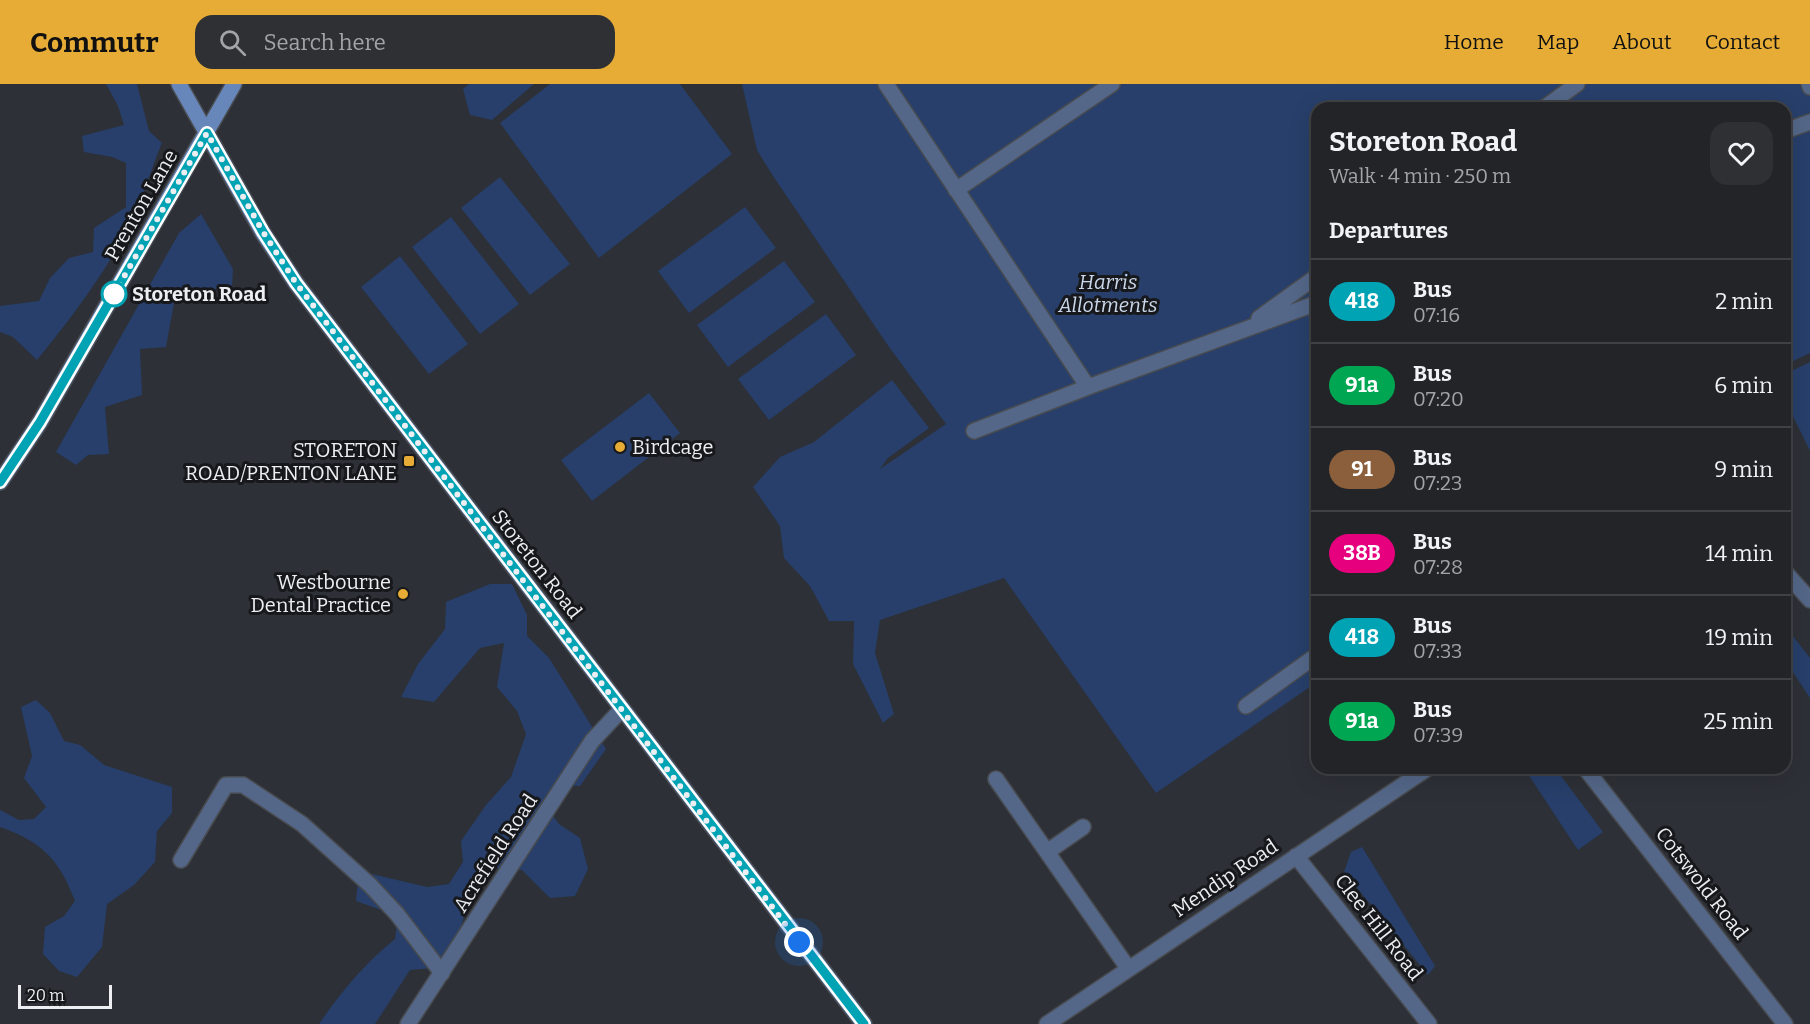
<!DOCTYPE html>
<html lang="en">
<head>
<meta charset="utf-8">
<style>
  :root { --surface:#222428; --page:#2e3034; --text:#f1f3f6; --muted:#a2a4a8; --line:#3f4145; --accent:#e6ac36 }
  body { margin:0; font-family:Bitter,serif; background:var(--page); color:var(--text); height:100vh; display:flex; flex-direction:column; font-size:22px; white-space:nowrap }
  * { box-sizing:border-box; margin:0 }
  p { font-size:20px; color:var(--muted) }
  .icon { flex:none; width:33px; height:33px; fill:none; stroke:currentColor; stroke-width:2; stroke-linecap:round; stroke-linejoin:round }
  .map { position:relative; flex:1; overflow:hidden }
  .details { position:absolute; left:1311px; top:18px; width:480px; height:672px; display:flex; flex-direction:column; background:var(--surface); border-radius:18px; box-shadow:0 6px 24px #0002,0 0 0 2px var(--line) }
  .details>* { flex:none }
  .badge { padding:0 12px; border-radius:20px; font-size:21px; line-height:39px }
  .scale { position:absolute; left:18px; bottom:15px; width:94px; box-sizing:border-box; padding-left:6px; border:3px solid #eceef2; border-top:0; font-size:16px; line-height:21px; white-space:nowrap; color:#eceef2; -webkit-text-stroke:4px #17181b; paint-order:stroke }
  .you { position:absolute; width:30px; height:30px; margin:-15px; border:4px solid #fff; border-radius:50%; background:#1a73e8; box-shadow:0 0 0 9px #1a73e833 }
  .map>.badge { position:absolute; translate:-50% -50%; box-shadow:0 0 0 3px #fff }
  h2 { padding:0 18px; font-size:22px; line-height:54px }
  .round { display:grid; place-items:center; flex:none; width:63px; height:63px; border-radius:18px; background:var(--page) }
  .summary { display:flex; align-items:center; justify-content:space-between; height:102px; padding:0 18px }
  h1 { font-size:28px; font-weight:700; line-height:45px }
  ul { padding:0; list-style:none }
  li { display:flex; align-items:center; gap:18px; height:84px; padding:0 18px; border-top:2px solid var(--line) }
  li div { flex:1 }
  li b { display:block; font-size:22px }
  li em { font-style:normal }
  li .badge { min-width:66px; font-weight:700; text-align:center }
  header { display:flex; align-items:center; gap:36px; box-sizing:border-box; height:84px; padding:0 30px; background:var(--accent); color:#111 }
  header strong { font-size:28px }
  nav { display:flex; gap:33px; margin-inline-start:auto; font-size:21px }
  .search { width:420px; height:54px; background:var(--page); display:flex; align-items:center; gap:15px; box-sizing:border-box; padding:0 21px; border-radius:18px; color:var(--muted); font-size:22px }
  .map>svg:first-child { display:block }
  .green { fill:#273f6a }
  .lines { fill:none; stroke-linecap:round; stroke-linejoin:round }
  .lane-casing { stroke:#484b50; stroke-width:18 }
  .street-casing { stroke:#484b50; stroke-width:18 }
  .secondary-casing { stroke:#484b50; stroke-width:18 }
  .lane { stroke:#546788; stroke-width:15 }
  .street { stroke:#546788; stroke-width:15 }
  .secondary { stroke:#6786b9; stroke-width:15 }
  .line-casing { stroke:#fff; stroke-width:14 }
  .line { stroke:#00a3b4; stroke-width:9 }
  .walk { stroke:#eceef2; stroke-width:6; stroke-dasharray:0 10.8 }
  .stop-dot { fill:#fff; stroke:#00a3b4; stroke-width:3 }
  .poi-dot { fill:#e6ac36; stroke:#17181b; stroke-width:2 }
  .labels { text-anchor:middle; stroke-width:6; stroke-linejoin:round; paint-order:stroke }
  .street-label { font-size:20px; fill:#eceef2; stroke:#17181b }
  .park-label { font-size:20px; font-style:italic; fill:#cbd7eb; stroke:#17181b }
  .stop-label { font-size:20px; font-weight:bold; fill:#eceef2; stroke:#17181b; text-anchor:start }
  .poi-label { font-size:20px; fill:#eceef2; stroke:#17181b; text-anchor:end }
</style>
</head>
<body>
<header>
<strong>Commutr</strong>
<div class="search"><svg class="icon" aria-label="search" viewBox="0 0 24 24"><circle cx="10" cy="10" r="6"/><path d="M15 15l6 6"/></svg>Search here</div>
<nav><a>Home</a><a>Map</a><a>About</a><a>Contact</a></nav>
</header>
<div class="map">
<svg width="1810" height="940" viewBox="0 0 1810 940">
  <rect width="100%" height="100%" fill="#2d3036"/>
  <path class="green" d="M106,0h31l12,47 13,12c-10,23 -19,56 -30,77 -25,51 -59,96 -95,140l-24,-23 -13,-5v-26l39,-5 11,-23 19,-20 24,-6 1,-24 32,-21v-44l-14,-6 -28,-5 -2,-16 42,-11 -6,-19z
    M469,0h65l-42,36 -22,-5 -7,-26z
    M550,0h130l52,70 -133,104 -99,-135z
    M742,0h1068v269l-25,12v-257h-468v574l-161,111 -152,-215 -124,42 -5,33 19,61 -11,9 -30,-59 1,-43h-25l-19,-35 -26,-28 -4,-32 -27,-39 27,-30 34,-15 78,-62 37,48 -41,30 -8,11 66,-45 -57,-77 -116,-171 -16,-26z
    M500,93l70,87 -40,31 -69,-87z
    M745,123l31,41 -87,65 -31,-42z
    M201,130l32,55 -1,19 -56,4 -10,55 -26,2 2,46 -37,12 4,47 -21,1 -12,10 -20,-13 123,-219z
    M451,133l68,87 -39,30 -68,-87z
    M400,172l68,88 -39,30 -68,-87z
    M784,177l31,41 -87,65 -31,-42z
    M826,230l30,41 -87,65 -31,-41z
    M1810,278v89l-25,-51v-26z
    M649,309l31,40 -88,68 -31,-41z
    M490,500h22l15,31v21l22,22 57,91 -26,37 -27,-1 -9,18 15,21 21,14 8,31 -13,27 -25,2 -28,-28 -35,-3 -22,19c4,36 -9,57 -32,82l-23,2 -35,54h-56c22,-32 45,-60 76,-85l3,-23 -42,-15 3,-30 68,16 22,-3 14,-22 -2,-21 25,-36 25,-28 15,-43 -9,-23 -20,-24 7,-44 -24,5 -46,54 -33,-5 17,-33 27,-35 1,-27z
    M1785,542l25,32v40l-25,-38z
    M36,616l14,13 14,28 16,4 24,20 68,22v26l-15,18 -2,31 -21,23 -27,19 -5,43 -25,30 -18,-6 -16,-17 2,-27 19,-11 11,-15c-16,-42 -33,-59 -75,-74v-17l19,10 15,-1 12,-12 -22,-29 8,-22 -11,-49z
    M1524,684h31l48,64 -25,18z
    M1362,763l73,119 -7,9 -84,-103 7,-20z"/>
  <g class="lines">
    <defs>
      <path id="lane" d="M886,0l202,303 229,-84
        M1809,0l1,3
        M1544,24l33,-24
        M1785,47l25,-9
        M956,106l156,-106
        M1259,234l58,-42
        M974,347l114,-44
        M1246,622l71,-51
        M181,776l45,-75h17l59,39 68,61 27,29 45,59"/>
      <path id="street" d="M1785,488l25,28
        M1585,684l200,256
        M996,695l132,189
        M1047,768l36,-25
        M1296,772l133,168
        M408,940l184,-283 30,-32
        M1047,940l381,-256"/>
      <path id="secondary" d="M179,0l84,149 33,50 568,741
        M0,398l40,-60 194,-338"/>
    </defs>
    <use href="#lane" class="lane-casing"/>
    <use href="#street" class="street-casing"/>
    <use href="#secondary" class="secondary-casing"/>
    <use href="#lane" class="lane"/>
    <use href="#street" class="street"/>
    <use href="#secondary" class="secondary"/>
  </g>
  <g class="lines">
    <defs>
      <path id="line" d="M0,398l40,-60 167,-289 56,99 33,51 568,741"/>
    </defs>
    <use href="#line" class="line-casing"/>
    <use href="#line" class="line"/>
    <path class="walk" d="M114,210l93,-161 56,99 33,51 503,659"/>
  </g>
  <circle class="stop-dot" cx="114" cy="210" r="12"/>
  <g class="poi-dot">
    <circle cx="620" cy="363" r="6"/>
    <rect x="403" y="371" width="12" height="12" rx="3"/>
    <circle cx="403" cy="510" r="6"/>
  </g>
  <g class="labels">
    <g class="street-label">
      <text transform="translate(141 121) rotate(-60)" y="7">Prenton Lane</text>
      <text transform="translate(537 480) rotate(52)" y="7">Storeton Road</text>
      <text transform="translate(495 769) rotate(-57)" y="7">Acrefield Road</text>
      <text transform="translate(1225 794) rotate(-34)" y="7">Mendip Road</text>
      <text transform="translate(1702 799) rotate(52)" y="7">Cotswold Road</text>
      <text transform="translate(1379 843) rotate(52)" y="7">Clee Hill Road</text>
    </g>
    <g class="park-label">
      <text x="1108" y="205">Harris<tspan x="1108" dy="23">Allotments</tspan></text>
    </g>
    <g class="stop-label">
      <text x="132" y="217">Storeton Road</text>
    </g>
    <g class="poi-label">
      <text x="632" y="370" text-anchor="start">Birdcage</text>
      <text x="397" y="373">STORETON<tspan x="397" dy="23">ROAD/PRENTON LANE</tspan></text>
      <text x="391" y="505">Westbourne<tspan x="391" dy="23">Dental Practice</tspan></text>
    </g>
  </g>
</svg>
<div class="scale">20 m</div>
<div class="you" style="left:799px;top:858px"></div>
<section class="details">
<div class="summary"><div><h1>Storeton Road</h1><p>Walk · 4 min · 250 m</p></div><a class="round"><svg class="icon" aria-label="heart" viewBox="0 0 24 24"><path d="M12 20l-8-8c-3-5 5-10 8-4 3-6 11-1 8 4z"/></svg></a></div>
<h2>Departures</h2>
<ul>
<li><span class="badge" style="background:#00a3b4;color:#fff">418</span><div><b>Bus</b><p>07:16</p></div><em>2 min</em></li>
<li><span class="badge" style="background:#00a651;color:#fff">91a</span><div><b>Bus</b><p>07:20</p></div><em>6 min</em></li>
<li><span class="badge" style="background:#8b5e3c;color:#fff">91</span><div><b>Bus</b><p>07:23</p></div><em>9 min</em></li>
<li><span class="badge" style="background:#e6007e;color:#fff">38B</span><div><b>Bus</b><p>07:28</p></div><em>14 min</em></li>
<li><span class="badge" style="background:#00a3b4;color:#fff">418</span><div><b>Bus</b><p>07:33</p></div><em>19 min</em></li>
<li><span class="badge" style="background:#00a651;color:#fff">91a</span><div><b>Bus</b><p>07:39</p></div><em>25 min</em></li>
</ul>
</section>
</div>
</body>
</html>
